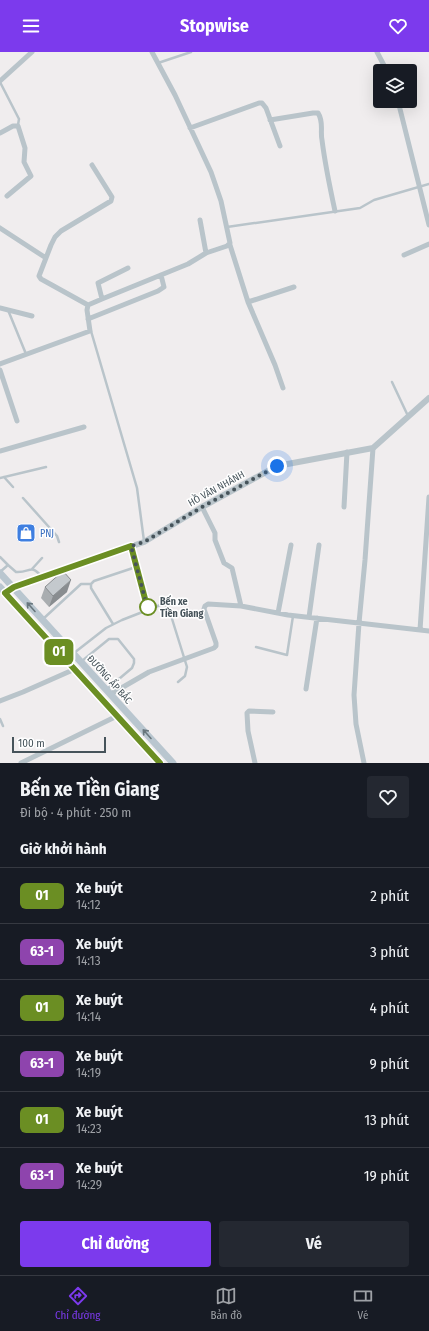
<!DOCTYPE html>
<html lang="vi">
<head>
<meta charset="utf-8">
<style>
  :root { --surface:#171b24; --page:#242831; --text:#f1f3f6; --muted:#9ea1a6; --line:#363941; --accent:#7c3aed }
  body { margin:0; font-family:"Fira Sans Condensed",sans-serif; background:var(--page); color:var(--text); height:100vh; display:flex; flex-direction:column; font-size:15px; white-space:nowrap }
  * { box-sizing:border-box; margin:0 }
  p { font-size:13px; color:var(--muted) }
  .icon { flex:none; width:22px; height:22px; fill:none; stroke:currentColor; stroke-width:2; stroke-linecap:round; stroke-linejoin:round }
  .map { position:relative; height:711px; overflow:hidden }
  .panel { display:flex; flex-direction:column; background:var(--surface); flex:1 }
  .panel>* { flex:none }
  .badge { padding:0 8px; border-radius:6px; font-size:14px; line-height:26px }
  .controls { position:absolute; left:373px; top:12px; display:grid; gap:8px }
  .controls a { display:grid; place-items:center; width:44px; height:44px; border-radius:4px; background:var(--surface); box-shadow:0 4px 16px #0002; font-size:20px }
  .scale { position:absolute; left:12px; bottom:10px; width:94px; box-sizing:border-box; padding-left:4px; border:2px solid #46535a; border-top:0; font-size:11px; line-height:14px; white-space:nowrap; color:#46535a; -webkit-text-stroke:3px #fff; paint-order:stroke }
  .you { position:absolute; width:20px; height:20px; margin:-10px; border:3px solid #fff; border-radius:50%; background:#1a73e8; box-shadow:0 0 0 6px #1a73e833 }
  .map>.badge { position:absolute; translate:-50% -50%; box-shadow:0 0 0 2px #fff }
  h2 { padding:0 20px; font-size:15px; line-height:36px }
  .round { display:grid; place-items:center; flex:none; width:42px; height:42px; border-radius:4px; background:var(--page) }
  .head { display:flex; align-items:center; justify-content:space-between; height:68px; padding:0 20px }
  h1 { font-size:19px; font-weight:700; line-height:30px }
  .primary-button { display:flex; gap:8px; margin-top:auto; padding:8px 20px }
  .primary-button a { flex:1; height:46px; border-radius:4px; background:var(--accent); color:#fff; font-size:16px; font-weight:700; line-height:46px; text-align:center }
  .primary-button a+a { background:var(--page); color:var(--text) }
  ul { padding:0; list-style:none }
  li { display:flex; align-items:center; gap:12px; height:56px; padding:0 20px; border-top:1px solid var(--line) }
  li div { flex:1 }
  li b { display:block; font-size:15px }
  li em { font-style:normal }
  li .badge { min-width:44px; font-weight:700; text-align:center }
  header { display:flex; justify-content:space-between; align-items:center; height:52px; padding:0 20px; background:var(--accent); color:#fff; font-size:18px; font-weight:700 }
  .tabs { display:flex; justify-content:space-around; align-items:center; height:56px; border-top:1px solid var(--line); background:var(--surface); font-size:11px; color:var(--muted) }
  .tabs a { display:grid; justify-items:center; gap:2px }
  .tabs .selected { color:var(--accent) }
  .map>svg:first-child { display:block }
  .lines { fill:none; stroke-linecap:round; stroke-linejoin:round }
  .service { stroke:#b9c4ca; stroke-width:2.5 }
  .minor { stroke:#b9c4ca; stroke-width:5 }
  .tertiary { stroke:#b9c4ca; stroke-width:6 }
  .secondary { stroke:#b9c6cf; stroke-width:7 }
  .wall { fill:#a9adb0 }
  .shaded-wall { fill:#898d90 }
  .building { fill:#c4c9cd; stroke:#898d90 }
  .oneway { stroke:#68767d }
  .line-casing { stroke:#fff; stroke-width:9 }
  .line { stroke:#6b8e23; stroke-width:6 }
  .walk { stroke:#46535a; stroke-width:4; stroke-dasharray:0 7.2 }
  .stop-dot { fill:#fff; stroke:#6b8e23; stroke-width:2 }
  .labels { text-anchor:middle; stroke-width:3; stroke-linejoin:round; paint-order:stroke }
  .street-label { font-size:10px; fill:#46535a; stroke:#fff }
  .shop-label { font-size:10px; fill:#366cbe; stroke:#fff; text-anchor:start }
  .stop-label { font-size:10px; font-weight:bold; fill:#46535a; stroke:#fff; text-anchor:start }
</style>
</head>
<body>
<header><svg class="icon" aria-label="menu" viewBox="0 0 24 24"><path d="M4 6h16M4 12h16M4 18h16"/></svg>Stopwise<svg class="icon" aria-label="heart" viewBox="0 0 24 24"><path d="M12 20l-8-8c-3-5 5-10 8-4 3-6 11-1 8 4z"/></svg></header>
<div class="map">
<svg width="429" height="711" viewBox="0 0 429 711">
  <rect width="100%" height="100%" fill="#f0edee"/>
  <g class="lines">
    <path class="service" d="M158,11l33,-11
      M0,30l19,37 -1,6
      M227,175l133,-19 14,-8 55,-16
      M8,258l18,44
      M91,279l46,157 7,53
      M392,330l16,34
      M4,425l9,10
      M0,426l46,-11
      M23,446l34,38 2,6
      M131,495l18,63
      M0,505l8,8 -8,7
      M8,513l8,7c15,1 14,-9 26,5
      M32,517l10,-11
      M43,567l38,-35h10
      M113,572l-22,-36v-4l3,-3 42,-14
      M256,595l31,8 6,-39
      M74,601l32,-25 16,-8 41,-16 5,2 19,61 -2,9 -7,6
      M82,609l27,-22h9l16,20v4l-2,5 -25,21
      M0,667l3,7"/>
    <path class="minor" d="M377,0l10,19
      M0,29l32,-29
      M398,49l31,124
      M270,68l43,-7h5c6,9 2,18 4,27 3,24 8,48 13,71
      M190,76l69,-25h3l4,5 14,38
      M0,81l13,-7h5l7,22 -1,14 7,14 -24,20
      M200,168l6,33
      M0,176l46,30
      M230,193l18,57 46,-15
      M404,203l25,-11
      M102,247l86,-35 18,-11 21,-7 3,-3 -9,-42 -10,-29 -36,-77 -23,-43
      M248,250l27,63 8,23
      M88,253l-47,-26 -2,-3 12,-31 4,-8 6,-6 50,-30 1,-4 -20,-32
      M0,256l32,8
      M88,267l70,-28 6,-4 -3,-12
      M0,312l90,-33 -3,-21 1,-5 14,-6 -4,-16 30,-15
      M0,318l17,51
      M0,399l84,-24
      M202,455l13,26v7l9,23 8,5 9,38
      M344,455l3,-55
      M278,561l13,-68
      M309,565l10,-72
      M420,578l9,-133
      M306,637l11,-71
      M111,642l38,-22 65,-24 2,-2v-3l-12,-34 1,-3 3,-2 33,2 47,9 141,16
      M0,649l23,-9 52,-23
      M21,711l96,-47
      M255,711l-7,-32 -1,-18 2,-2 24,1
      M364,711l-8,-39 -2,-29 5,-72 6,-63 8,-112"/>
    <path class="tertiary" d="M5,541l9,-6 130,-45 58,-35 75,-41 96,-18 56,-50"/>
    <path class="secondary" d="M0,521l173,190
      M0,535l160,176"/>
  </g>
  <path class="wall" d="M45,535l22,5 -18,15 -8,-9z"/>
  <path class="shaded-wall" d="M71,528l-4,12 -18,15 4,-11z"/>
  <path class="building" d="M63,519l8,9 -18,16 -8,-9z"/>
  <defs><path id="oneway-shaft" d="M-6 0H5M1.5-3L5.5 0L1.5 3" fill="none" stroke-width="1.6" stroke-linecap="round" stroke-linejoin="round"/></defs>
  <g class="oneway">
    <use href="#oneway-shaft" transform="translate(31 555) rotate(-132)"/>
    <use href="#oneway-shaft" transform="translate(147 682) rotate(-132)"/>
  </g>
  <g class="lines">
    <defs>
      <path id="line" d="M148,558l-17,-64 -117,41 -9,6 155,170"/>
    </defs>
    <use href="#line" class="line-casing"/>
    <use href="#line" class="line"/>
    <path class="walk" d="M148,555v3l-17,-64 13,-4 58,-35 75,-41"/>
  </g>
  <defs>
    <symbol id="shop-square" viewBox="-11 -11 22 22"><rect x="-9" y="-9" width="18" height="18" rx="4" fill="#3f7fe0" stroke="#fff"/><path d="M-5-2.5h2.3a2.7 3.5 0 0 1 5.4 0H5L5.5 6h-11ZM-1.5-2.5h3a1.5 2.3 0 0 0-3 0Z" fill="#fff"/></symbol>
  </defs>
  <g fill-rule="evenodd">
    <use href="#shop-square" x="15" y="470" width="22" height="22"/>
  </g>
  <circle class="stop-dot" cx="148" cy="555" r="8"/>
  <g class="labels">
    <g class="street-label">
      <text transform="translate(216 436) rotate(-29)" y="4">HỒ VĂN NHÁNH</text>
      <text transform="translate(110 627) rotate(48)" y="4">ĐƯỜNG ẤP BẮC</text>
    </g>
    <g class="shop-label">
      <text x="40" y="485">PNJ</text>
    </g>
    <g class="stop-label">
      <text x="160" y="553">Bến xe<tspan x="160" dy="12">Tiền Giang</tspan></text>
    </g>
  </g>
</svg>
<div class="controls">
<a><svg class="icon" aria-label="layers" viewBox="0 0 24 24"><path d="M12 4l9 5-9 5-9-5zM3 14l9 5 9-5"/></svg></a>
</div>
<div class="scale">100 m</div>
<div class="you" style="left:277px;top:414px"></div>
<b class="badge" style="left:59px;top:600px;background:#6b8e23;color:#fff">01</b>
</div>
<section class="panel">
<div class="head"><div><h1>Bến xe Tiền Giang</h1><p>Đi bộ · 4 phút · 250 m</p></div><a class="round"><svg class="icon" aria-label="heart" viewBox="0 0 24 24"><path d="M12 20l-8-8c-3-5 5-10 8-4 3-6 11-1 8 4z"/></svg></a></div>
<h2>Giờ khởi hành</h2>
<ul>
<li><span class="badge" style="background:#6b8e23;color:#fff">01</span><div><b>Xe buýt</b><p>14:12</p></div><em>2 phút</em></li>
<li><span class="badge" style="background:#8e44ad;color:#fff">63-1</span><div><b>Xe buýt</b><p>14:13</p></div><em>3 phút</em></li>
<li><span class="badge" style="background:#6b8e23;color:#fff">01</span><div><b>Xe buýt</b><p>14:14</p></div><em>4 phút</em></li>
<li><span class="badge" style="background:#8e44ad;color:#fff">63-1</span><div><b>Xe buýt</b><p>14:19</p></div><em>9 phút</em></li>
<li><span class="badge" style="background:#6b8e23;color:#fff">01</span><div><b>Xe buýt</b><p>14:23</p></div><em>13 phút</em></li>
<li><span class="badge" style="background:#8e44ad;color:#fff">63-1</span><div><b>Xe buýt</b><p>14:29</p></div><em>19 phút</em></li>
</ul>
<div class="primary-button"><a>Chỉ đường</a><a>Vé</a></div>
</section>
<nav class="tabs">
<a class="selected"><svg class="icon" aria-label="directions" viewBox="0 0 24 24"><path d="M12 3l9 9-9 9-9-9zM9 14v-3h6M13 9l2 2-2 2"/></svg>Chỉ đường</a>
<a><svg class="icon" aria-label="map" viewBox="0 0 24 24"><path d="M3 6l6-2 6 2 6-2v14l-6 2-6-2-6 2zM9 4v14M15 6v14"/></svg>Bản đồ</a>
<a><svg class="icon" aria-label="tickets" viewBox="0 0 24 24"><path d="M3 7h18v10H3zM15 7v10"/></svg>Vé</a>
</nav>
</body>
</html>
